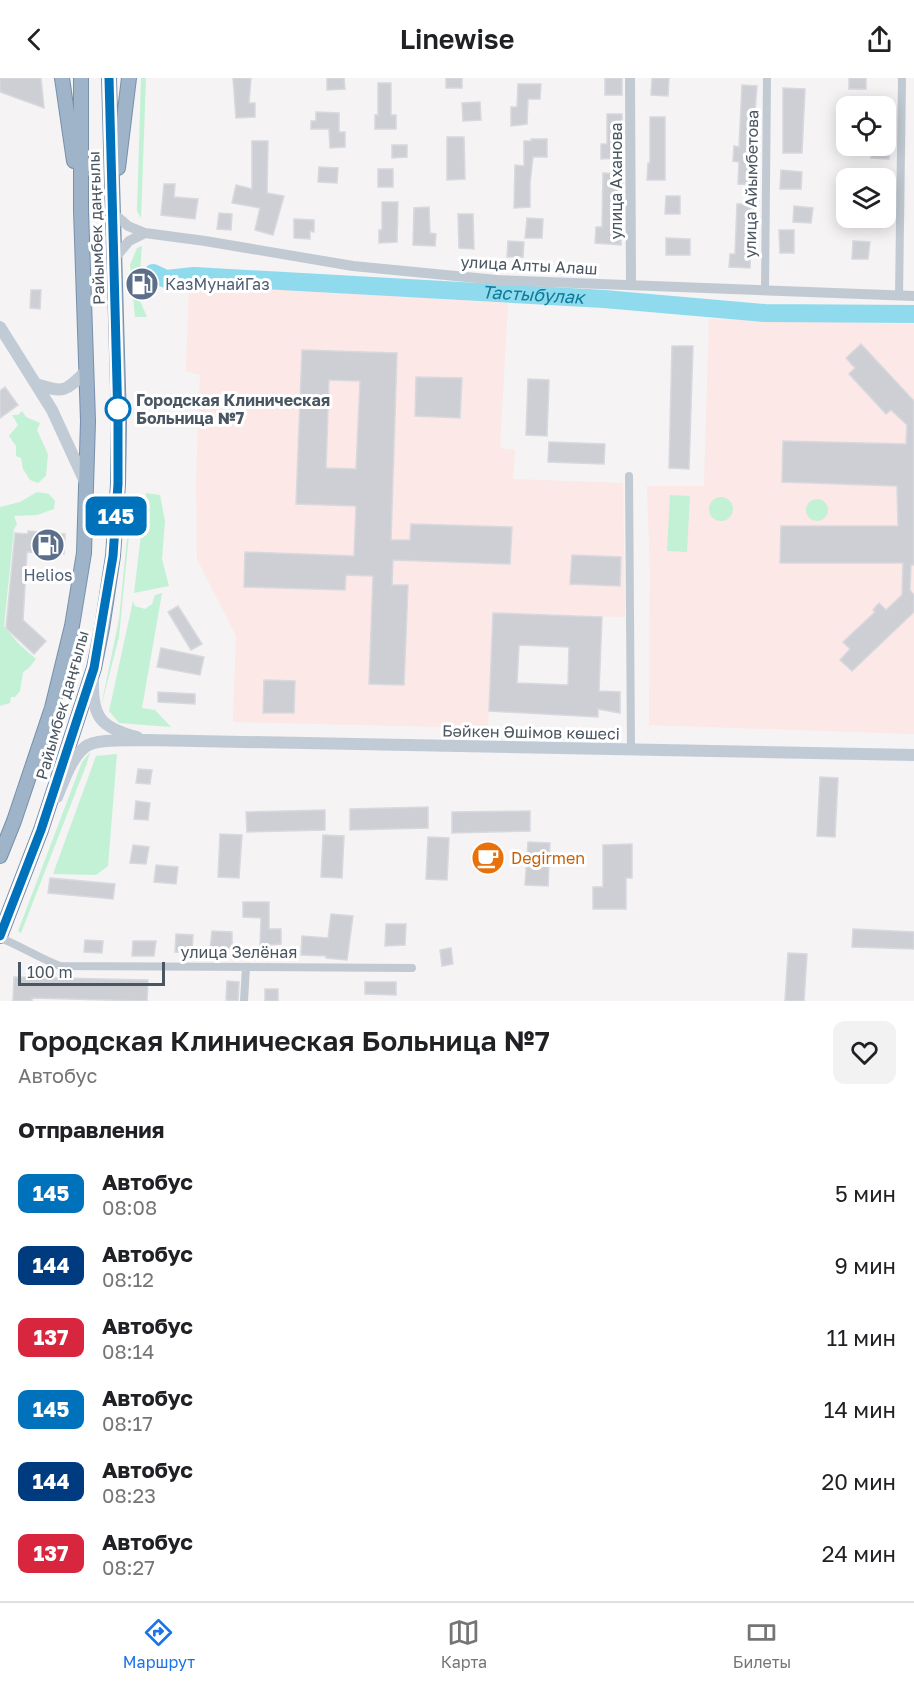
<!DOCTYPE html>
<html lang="ru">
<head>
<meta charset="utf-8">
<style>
  :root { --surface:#fff; --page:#f2f2f2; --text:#202124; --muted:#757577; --line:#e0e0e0; --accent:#1a73e8 }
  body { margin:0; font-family:"Golos Text",sans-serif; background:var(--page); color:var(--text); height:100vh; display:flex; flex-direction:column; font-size:22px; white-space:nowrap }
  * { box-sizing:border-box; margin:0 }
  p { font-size:20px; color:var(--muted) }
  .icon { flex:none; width:33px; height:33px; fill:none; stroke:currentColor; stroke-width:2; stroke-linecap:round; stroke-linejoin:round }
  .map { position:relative; height:923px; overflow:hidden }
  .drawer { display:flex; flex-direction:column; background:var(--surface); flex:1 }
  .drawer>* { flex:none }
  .badge { padding:0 12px; border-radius:9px; font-size:21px; line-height:39px }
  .fabs { position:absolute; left:836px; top:18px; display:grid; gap:12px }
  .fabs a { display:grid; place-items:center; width:60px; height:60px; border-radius:12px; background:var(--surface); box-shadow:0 3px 15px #0003; font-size:30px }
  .scale { position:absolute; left:18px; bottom:15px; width:147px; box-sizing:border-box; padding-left:6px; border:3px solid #4a5661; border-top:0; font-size:16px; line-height:21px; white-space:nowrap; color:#4a5661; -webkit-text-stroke:4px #fff; paint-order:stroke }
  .map>.badge { position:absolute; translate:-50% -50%; box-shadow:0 0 0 3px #fff }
  h2 { padding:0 18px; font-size:22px; line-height:54px }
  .round { display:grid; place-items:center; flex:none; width:63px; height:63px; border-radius:12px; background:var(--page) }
  .summary { display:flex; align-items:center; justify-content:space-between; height:102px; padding:0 18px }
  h1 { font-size:28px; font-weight:600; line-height:45px }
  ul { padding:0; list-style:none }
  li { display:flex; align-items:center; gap:18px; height:72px; padding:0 18px }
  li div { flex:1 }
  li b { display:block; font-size:22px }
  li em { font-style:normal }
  li .badge { min-width:66px; font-weight:700; text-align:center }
  header { display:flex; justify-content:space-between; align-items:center; height:78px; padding:0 18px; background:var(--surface); font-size:27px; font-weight:600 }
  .dock { display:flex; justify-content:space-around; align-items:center; height:84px; border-top:2px solid var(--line); background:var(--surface); font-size:16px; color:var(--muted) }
  .dock a { display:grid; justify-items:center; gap:3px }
  .dock .current { color:var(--accent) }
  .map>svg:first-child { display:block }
  .medical { fill:#fce8e6 }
  .green { fill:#c3f1d5 }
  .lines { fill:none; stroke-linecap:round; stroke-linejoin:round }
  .river { stroke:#90daee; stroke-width:18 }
  .building { fill:#cdcfd5; stroke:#d7d9de; stroke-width:1.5; fill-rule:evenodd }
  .trunk-casing { stroke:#7690ad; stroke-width:16 }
  .minor { stroke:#c1cad2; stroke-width:8 }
  .tertiary { stroke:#c1cad2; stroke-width:10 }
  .secondary { stroke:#c1cbd6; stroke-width:12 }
  .trunk { stroke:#9fb4c9; stroke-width:14 }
  .line-casing { stroke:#fff; stroke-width:14 }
  .line { stroke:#0072bc; stroke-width:9 }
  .stop-dot { fill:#fff; stroke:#0072bc; stroke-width:3 }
  .labels { text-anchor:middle; stroke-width:6; stroke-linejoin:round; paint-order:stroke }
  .street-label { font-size:16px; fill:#4a5661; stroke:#fff }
  .service-label { font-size:16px; fill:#4e5e75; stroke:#fff; text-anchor:start }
  .stop-label { font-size:16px; font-weight:bold; fill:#4a5661; stroke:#fff; text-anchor:start }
  .food-label { font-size:16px; fill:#c56008; stroke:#fff; text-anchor:start }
  .water-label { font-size:18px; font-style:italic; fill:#0c7c9b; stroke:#fff }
</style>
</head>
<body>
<header><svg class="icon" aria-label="back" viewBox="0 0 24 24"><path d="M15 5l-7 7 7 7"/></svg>Linewise<svg class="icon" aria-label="share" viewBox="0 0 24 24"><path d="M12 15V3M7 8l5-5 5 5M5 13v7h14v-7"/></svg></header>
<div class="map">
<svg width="914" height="923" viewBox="0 0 914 923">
  <rect width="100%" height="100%" fill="#f5f3f3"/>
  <path class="medical" d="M189,206l319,19 -8,145 15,2 -2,29 110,4 2,134 -132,-4 -5,115 -255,-6 3,-86 -39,-77 -1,-77 4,-107 -14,-4z
    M709,241l205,5v410l-265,-9 1,-152 -3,-87h57z"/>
  <path class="green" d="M141,0h5l-5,140 -4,-7z
    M142,168l-4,50 9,21h-12l-5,-52 7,-17z
    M22,333l4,6 14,6 -3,7 11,24 -2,22 -8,7 -8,-3 -7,-11 -2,-11 -5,-2v-10l-7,-10 9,-11 -6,-10h6z
    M37,414l12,2 6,7 -1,8 -17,6 -23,1 3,8 -3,5 -10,97 15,18 17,15 -7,9 -6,4 -3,19 -5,6h-4l-1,6 -10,3v-199l20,-5z
    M146,415l14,2 5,26 -3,38 7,27 -35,7z
    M133,416l-14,143 -18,70 18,-88 12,-121z
    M670,417l20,1 -3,56 -20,-1z
    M709 431a12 12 0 1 1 24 0a12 12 0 1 1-24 0Z
    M806 432a11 11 0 1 1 22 0a11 11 0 1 1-22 0Z
    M162,515l-20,115 13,2 16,17 -52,-4 -10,-12 24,-110 2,5 10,3 7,-5 3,-9z
    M90,674l-3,11 -66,170 -3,-2 64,-169z
    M117,676l-9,112 -12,9 -43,-1 43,-118z"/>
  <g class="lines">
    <path class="river" id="s1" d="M153,195l13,6 28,-3 410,23 161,14 149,1"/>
  </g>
  <path class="building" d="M0,0h41l3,30 -44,-16z
    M233,0h18l-2,25h6v14l-19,1z
    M327,0h17l1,11 -18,1z
    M446,0h16v10h-16z
    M605,0h17v17h-17z
    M652,0h17l-1,18 -17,-1z
    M849,0h17v11h-17z
    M378,5h13v32h5v14h-21v-14h3z
    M518,6h23l-1,15h-12l-1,25 -16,2v-19h6z
    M742,7l15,1 -5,62h5l-1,37 -18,-1 1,-22 -6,-1 1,-15 5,1z
    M783,10l22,1 -3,64h-19z
    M480,24l1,18 -18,1 -1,-18z
    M316,34l23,1v19h6v15l-15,1 -1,-19h-18v-8h5z
    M607,36h15v17h-2l1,27 -20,1v-15h6z
    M650,39h15v63h-18l1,-17h2z
    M447,59h17l1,42 -18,1z
    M531,61h16v18h-14l-3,26v24l-16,1 1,-43 9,1v-25h7z
    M252,63h16l-1,52 17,3 -11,39 -18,-5 5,-22 -28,-5 4,-18 16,4z
    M392,67h15v12l-15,1z
    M872,68h17v13l-18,-1z
    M319,89l19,1 -1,15 -19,-1z
    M378,91h15v18h-15z
    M781,92l21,2 -1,17h-21z
    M603,95l20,1 -2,71 -26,-2 1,-16h6z
    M164,106h11l-1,13 24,2 -3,20 -34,-4z
    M666,118h14v18h-15z
    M382,124h16l-1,40 -18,1v-13h3z
    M737,126h18l-1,40h-3l-1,24 -21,-1 1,-13h5z
    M794,128l19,2 -2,15 -18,-1z
    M429,129l1,26 6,1 -1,12 -22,-1 1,-37z
    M219,135l13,1 -1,16 -14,-1z
    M458,136h15l1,35 -15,-1z
    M527,140l16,1 -1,19h-17z
    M294,141l20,1v12l-4,-1v8l-16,-1z
    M779,152h15v23h-14z
    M666,160l24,1v16h-24z
    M508,163l16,1 -1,15h-16z
    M853,163l17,1 -2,17h-16z
    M31,212h10l-1,19 -10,-1z
    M861,266l53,57v164h-3l-1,25 4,5v17l-62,59 -12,-11 10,-11 -7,-7 32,-30 -2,-2 6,-7 7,7 16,-15 1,-32h-123l1,-37h117l-1,-40 -115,-4 1,-41 123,3 1,-19 -16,-15 -5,4 -37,-40 6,-6 -9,-10z
    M672,268h21l-4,123 -20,-1z
    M302,272l95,3 -6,187h19l1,-16 101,3 -2,37 -117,-4 -1,25h16l-4,100 -35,-1 4,-108 -27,-1 -1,15 -101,-3 1,-35 109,4 2,-50 -60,-2zM329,302l31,1 -4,88 -30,-1z
    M416,299l46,1 -2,40 -45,-2z
    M528,301l21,1 -2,56 -21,-1z
    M5,309l13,18 -18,13v-27z
    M549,364l56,2 -1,20 -56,-2z
    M28,453l37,3 -1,20 -37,-2 -4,68 23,21 -12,13 -28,-26 9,-95 13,1z
    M572,477l49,2 -1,29 -50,-2z
    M178,528l24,38 -11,6 -23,-38z
    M493,535l109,4 -3,74 21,1v21l-22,-4v8l-109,-6zM519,567l50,2 -1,38 -51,-2z
    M161,570l43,9 -4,18 -43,-8z
    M264,602l31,1 -1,32h-31z
    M158,614l37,2v10l-37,-2z
    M138,691l14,1 -2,14 -14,-1z
    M820,699l18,1 -3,59 -18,-1z
    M136,723l14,2 -2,17 -14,-1z
    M428,729v21l-78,2v-21z
    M325,732v20l-78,2 -1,-20z
    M530,733v20l-78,2v-21z
    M220,756l22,1 -3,43 -21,-1z
    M323,757l21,1 -2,42 -21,-1z
    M428,759l21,1 -2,42 -21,-1z
    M528,764l22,1 -2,43 -23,-1z
    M632,766v34h-6v31h-33v-22h10v-42z
    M133,767l16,2 -3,17 -16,-1z
    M156,787l22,2 -2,17 -22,-2z
    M50,800l65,6 -2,15 -65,-6z
    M243,824h26v27h12v15l-21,2 1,-28 -18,-1z
    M331,836l22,2 -6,44 -21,-2v-2l-25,-1 1,-19 26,2z
    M386,846h20l-1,21 -20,1z
    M853,851l61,3v17l-62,-2z
    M212,853l20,1v17h-22z
    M176,856l17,1 -1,18 -17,-1z
    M85,862l18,1 -1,12 -18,-1z
    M133,863h23l-2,15h-22z
    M451,870l2,16 -11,2 -2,-16z
    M788,875l19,1 -3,47h-19z
    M14,899l134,3 -1,21 -115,-3v3h-19z
    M227,903l12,1 -1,19 -12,-1z
    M365,904h31v13l-31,-1z
    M265,911h13v12h-13z"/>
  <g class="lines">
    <defs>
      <path id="trunk" d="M62,0l12,83
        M118,90l11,-90
        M0,778l14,-35 38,-113 20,-82 12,-73 4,-132 -7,-211v-132
        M0,858l41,-106 53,-162 8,-40 11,-72 5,-72 1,-62 -10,-344"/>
    </defs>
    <use href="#trunk" class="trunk-casing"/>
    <path class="minor" d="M765,213l2,-213
      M899,218l3,-218
      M629,398l2,274
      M0,860c21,8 39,20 60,28l352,2
      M244,923l2,-34"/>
    <path class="tertiary" d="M630,0l1,207
      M112,134l16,14 17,7 60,8 148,25 144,14 417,16
      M114,181l15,-18 16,-8"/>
    <path class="secondary" d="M0,249l52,83 35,76
      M36,306c29,10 30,7 51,-14
      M93,603c-1,36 8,47 44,56
      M57,719c7,-16 14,-39 28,-50 12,-9 46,-6 61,-7l768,15"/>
    <use href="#trunk" class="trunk"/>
  </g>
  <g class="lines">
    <defs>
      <path id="line" d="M0,858l41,-106 53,-162 19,-112 5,-72v-62l-9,-344"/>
    </defs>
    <use href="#line" class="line-casing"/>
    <use href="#line" class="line"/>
  </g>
  <defs>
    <symbol id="fuel-disc" viewBox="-11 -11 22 22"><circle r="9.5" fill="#5c6f8a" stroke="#fff"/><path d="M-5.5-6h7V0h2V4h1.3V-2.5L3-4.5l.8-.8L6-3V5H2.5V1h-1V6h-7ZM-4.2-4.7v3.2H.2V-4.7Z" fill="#fff"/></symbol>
    <symbol id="cafe-disc" viewBox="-11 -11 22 22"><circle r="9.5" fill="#e8710a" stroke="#fff"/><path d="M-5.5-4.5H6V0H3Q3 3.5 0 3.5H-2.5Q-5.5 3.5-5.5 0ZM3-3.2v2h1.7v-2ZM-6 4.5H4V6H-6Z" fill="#fff"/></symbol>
  </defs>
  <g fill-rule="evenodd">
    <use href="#fuel-disc" x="123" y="187" width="38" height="38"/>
    <use href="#fuel-disc" x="29" y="448" width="38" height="38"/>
    <use href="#cafe-disc" x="469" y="761" width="38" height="38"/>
  </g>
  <circle class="stop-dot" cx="118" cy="331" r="12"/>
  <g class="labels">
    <g class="street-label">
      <text transform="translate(616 103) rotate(-90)" y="6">улица Аханова</text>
      <text transform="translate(751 106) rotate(-89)" y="6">улица Айымбетова</text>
      <text transform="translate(96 150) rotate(-92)" y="6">Райымбек даңғылы</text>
      <text transform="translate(529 187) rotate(3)" y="6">улица Алты Алаш</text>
      <text transform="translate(62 627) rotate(-74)" y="6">Райымбек даңғылы</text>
      <text transform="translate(531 654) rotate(1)" y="6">Бәйкен Әшімов көшесі</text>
      <text x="239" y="880">улица Зелёная</text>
    </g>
    <g class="service-label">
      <text x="165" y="212">КазМунайГаз</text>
      <text x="48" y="503" text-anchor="middle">Helios</text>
    </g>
    <g class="stop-label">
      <text x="136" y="328">Городская Клиническая<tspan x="136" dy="18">Больница №7</tspan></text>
    </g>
    <g class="food-label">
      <text x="511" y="786">Degirmen</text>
    </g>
    <g class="water-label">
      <text dy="6" stroke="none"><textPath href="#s1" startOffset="382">Тастыбулак</textPath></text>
    </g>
  </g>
</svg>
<div class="fabs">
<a><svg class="icon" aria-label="locate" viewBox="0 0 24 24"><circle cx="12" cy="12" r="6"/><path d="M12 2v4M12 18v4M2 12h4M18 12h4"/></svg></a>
<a><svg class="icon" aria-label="layers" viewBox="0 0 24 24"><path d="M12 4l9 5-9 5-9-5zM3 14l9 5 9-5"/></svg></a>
</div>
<div class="scale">100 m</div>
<b class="badge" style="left:116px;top:438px;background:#0072bc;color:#fff">145</b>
</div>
<section class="drawer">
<div class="summary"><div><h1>Городская Клиническая Больница №7</h1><p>Автобус</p></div><a class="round"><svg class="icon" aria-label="heart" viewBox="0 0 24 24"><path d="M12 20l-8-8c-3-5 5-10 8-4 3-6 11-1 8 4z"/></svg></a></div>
<h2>Отправления</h2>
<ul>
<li><span class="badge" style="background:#0072bc;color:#fff">145</span><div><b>Автобус</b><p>08:08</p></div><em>5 мин</em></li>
<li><span class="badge" style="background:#003b80;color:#fff">144</span><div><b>Автобус</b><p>08:12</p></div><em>9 мин</em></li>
<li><span class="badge" style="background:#d7263d;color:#fff">137</span><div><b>Автобус</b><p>08:14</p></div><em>11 мин</em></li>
<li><span class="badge" style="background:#0072bc;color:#fff">145</span><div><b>Автобус</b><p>08:17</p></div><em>14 мин</em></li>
<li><span class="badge" style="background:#003b80;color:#fff">144</span><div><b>Автобус</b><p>08:23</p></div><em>20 мин</em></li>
<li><span class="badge" style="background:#d7263d;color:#fff">137</span><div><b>Автобус</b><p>08:27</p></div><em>24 мин</em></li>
</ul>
</section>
<nav class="dock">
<a class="current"><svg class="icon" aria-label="directions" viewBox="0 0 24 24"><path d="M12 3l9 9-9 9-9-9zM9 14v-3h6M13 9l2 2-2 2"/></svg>Маршрут</a>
<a><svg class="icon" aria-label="map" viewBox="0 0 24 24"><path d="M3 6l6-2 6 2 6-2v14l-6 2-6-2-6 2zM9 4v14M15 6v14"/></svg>Карта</a>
<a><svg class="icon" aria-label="tickets" viewBox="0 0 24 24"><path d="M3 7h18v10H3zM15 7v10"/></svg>Билеты</a>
</nav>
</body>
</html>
